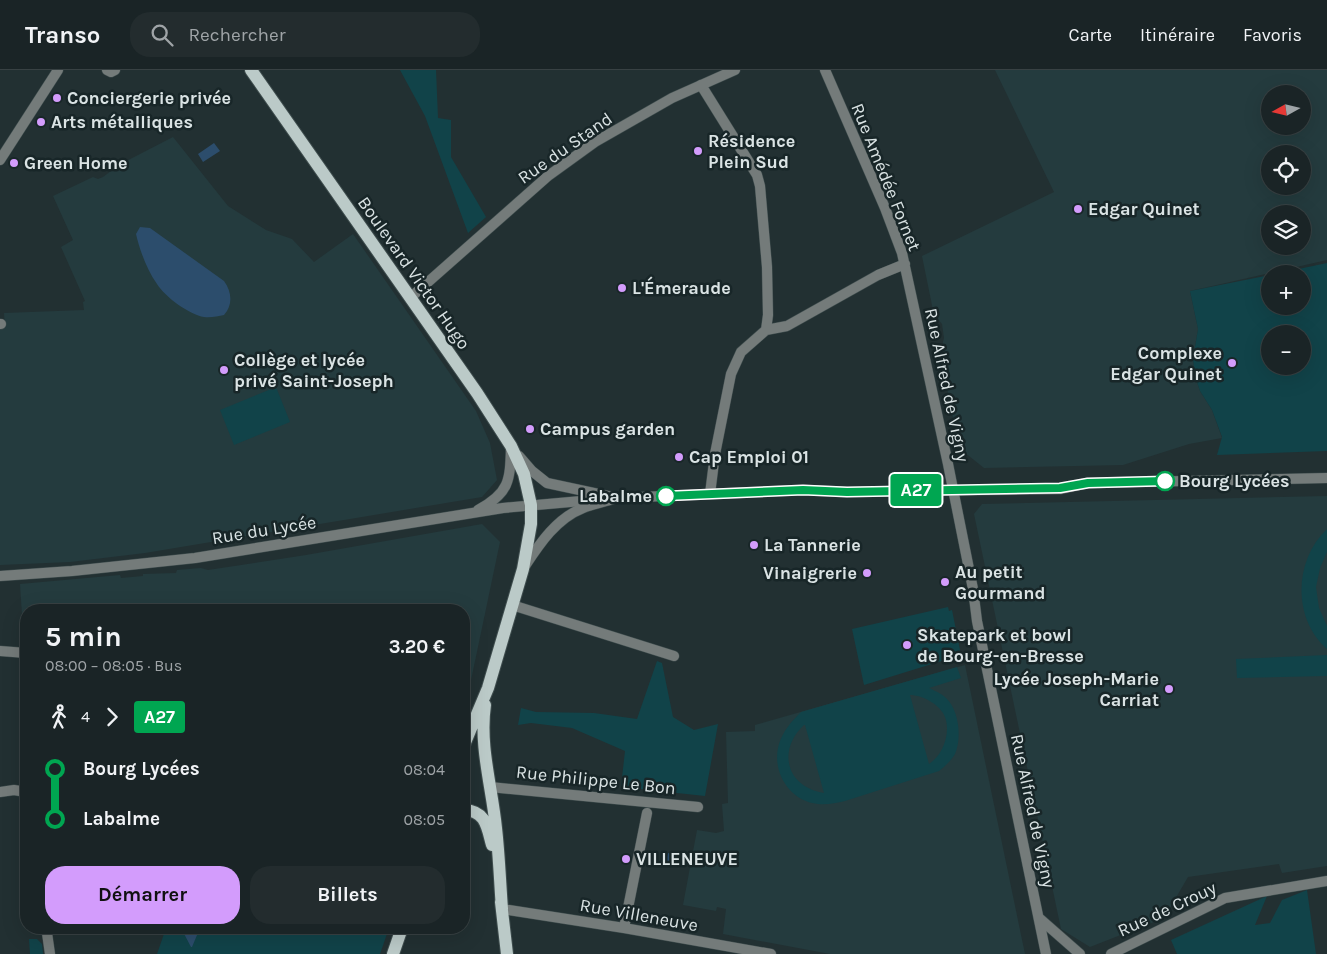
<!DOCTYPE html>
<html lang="fr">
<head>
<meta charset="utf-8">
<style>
  :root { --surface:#1a2426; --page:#232c2e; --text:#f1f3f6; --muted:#9fa4a7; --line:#384143; --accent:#d39cfc }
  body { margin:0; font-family:Karla,sans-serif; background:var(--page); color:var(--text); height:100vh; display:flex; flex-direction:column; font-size:19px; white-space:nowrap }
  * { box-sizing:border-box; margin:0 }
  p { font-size:16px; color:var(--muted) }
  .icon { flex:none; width:28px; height:28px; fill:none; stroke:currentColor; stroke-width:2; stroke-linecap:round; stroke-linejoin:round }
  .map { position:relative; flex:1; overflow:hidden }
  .details { position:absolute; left:20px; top:534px; width:450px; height:330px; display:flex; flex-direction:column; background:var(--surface); border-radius:20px; box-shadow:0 5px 20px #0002,0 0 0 1px var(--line) }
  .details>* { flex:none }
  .badge { padding:0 10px; border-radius:4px; font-size:18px; line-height:32px }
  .needle { width:32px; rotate:262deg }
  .buttons { position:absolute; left:1261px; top:15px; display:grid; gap:10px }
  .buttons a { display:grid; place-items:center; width:50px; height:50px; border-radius:50%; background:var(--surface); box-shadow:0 5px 20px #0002,0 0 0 1px var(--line); font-size:25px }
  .map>.badge { position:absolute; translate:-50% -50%; box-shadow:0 0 0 2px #fff }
  .legs { display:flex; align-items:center; gap:8px; height:55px; padding:0 25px; font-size:16px }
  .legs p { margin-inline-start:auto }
  .headline { display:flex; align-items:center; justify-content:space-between; height:85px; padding:0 25px }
  h1 { font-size:28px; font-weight:700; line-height:38px }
  .action { display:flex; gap:10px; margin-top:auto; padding:10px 25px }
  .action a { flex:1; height:58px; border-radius:20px; background:var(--accent); color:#111; font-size:20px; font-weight:700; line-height:58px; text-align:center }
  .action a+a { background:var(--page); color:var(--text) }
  ul { padding:0 25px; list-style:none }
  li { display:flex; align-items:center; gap:18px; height:50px; font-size:19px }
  li i { display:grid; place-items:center; width:8px; height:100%; margin:0 6px; background:currentColor }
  li i::after { content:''; width:12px; height:12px; margin:-6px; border:4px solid; border-radius:50%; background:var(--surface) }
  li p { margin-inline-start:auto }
  li:first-child i { background:linear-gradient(#0000 50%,currentColor 0) }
  li:last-child i { background:linear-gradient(currentColor 50%,#0000 0) }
  header { display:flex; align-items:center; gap:30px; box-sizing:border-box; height:70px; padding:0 25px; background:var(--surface); border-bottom:1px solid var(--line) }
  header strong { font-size:24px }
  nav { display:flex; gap:28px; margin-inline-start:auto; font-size:18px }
  .search { width:350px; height:45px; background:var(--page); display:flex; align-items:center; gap:12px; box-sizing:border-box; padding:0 18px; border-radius:20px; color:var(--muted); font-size:19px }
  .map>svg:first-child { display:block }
  .built { fill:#243b3e; fill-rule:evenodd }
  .green { fill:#114349; fill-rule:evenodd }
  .water { fill:#2c4d6c }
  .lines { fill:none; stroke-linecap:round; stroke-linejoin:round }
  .pedestrian-casing { stroke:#3f4d4e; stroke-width:11 }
  .minor-casing { stroke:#3f4d4e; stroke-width:11 }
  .tertiary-casing { stroke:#3f4d4e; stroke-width:11 }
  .primary-casing { stroke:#3f4d4e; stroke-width:14 }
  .pedestrian { stroke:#747b7a; stroke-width:10 }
  .minor { stroke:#747b7a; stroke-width:10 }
  .tertiary { stroke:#747b7a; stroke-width:10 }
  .primary { stroke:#bbcac8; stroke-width:12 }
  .line-1-casing { stroke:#fff; stroke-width:11 }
  .line-1 { stroke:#00a651; stroke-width:8 }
  .poi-dot { fill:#d39cfc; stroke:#182628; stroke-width:2 }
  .stop-1-dot { fill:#fff; stroke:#00a651; stroke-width:2.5 }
  .labels { text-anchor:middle; stroke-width:5; stroke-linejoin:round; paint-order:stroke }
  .poi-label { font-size:18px; font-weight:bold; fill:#dae3e4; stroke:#182628; text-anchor:start }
  .street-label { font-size:18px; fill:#dae3e4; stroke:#182628 }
  .stop-label { font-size:18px; font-weight:bold; fill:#dae3e4; stroke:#182628; text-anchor:start }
</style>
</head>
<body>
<header>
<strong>Transo</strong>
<div class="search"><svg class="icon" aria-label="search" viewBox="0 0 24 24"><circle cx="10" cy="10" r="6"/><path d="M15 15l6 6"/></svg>Rechercher</div>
<nav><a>Carte</a><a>Itinéraire</a><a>Favoris</a></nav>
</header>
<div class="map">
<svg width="1327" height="884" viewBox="0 0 1327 884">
  <rect width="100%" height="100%" fill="#223032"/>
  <path class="built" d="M995,0h332v190l-137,31 8,38 -5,30 2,17 5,15 12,19 10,28 -33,6 -66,21 -139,3 -25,-20 -19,-95 4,-15 -2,-14 -8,-9 -12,-59 132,-64zM1270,24h32v32h-32zM1270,84h32v32h-32zM1270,144h32v32h-32z
    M173,67l55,69 38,24 26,9 22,23 39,-28 123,177 14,32 7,37 -15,17 -337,56 -75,9 -70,3v-237h5l-1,-15 80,-3 -1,-8 2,-1 -24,-54 12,-7 -20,-44 40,-19 5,2 5,-2 8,-6v-2z
    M1327,426v370l-45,7 -3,-9 -91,13 -24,41 -74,29 -29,-18 -87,-415 8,-10z
    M482,454l18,18 -30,143 -6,1v-76h-438v36h-2l-4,-62 100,-9 1,3 22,-2v-2l33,-1 1,-3 24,-2 7,2 98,-15z
    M965,595l60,289h-195l-107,-20 3,-25 -9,-2 -1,4 -33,-6 14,-75 19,3 8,-2 -2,-27 6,-1 -2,-71 29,-1v-6z"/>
  <path class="green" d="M400,0h36l2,48 13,2v37l35,60 -18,16 -43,-117z
    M1327,193v188l-110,4 5,-18 -10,-27 -12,-19 -5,-15 -2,-17 5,-30 -8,-38 80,-16v31h32v-32h-27zM1270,264h32v32h-32z
    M276,317l14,35 -56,23 -14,-35z
    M1327,459v23l-7,16 -4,19 3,21 8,18v23c-35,-31 -33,-89 0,-120z
    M948,537l1,4 3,-1 9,45 -97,30 -12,-56z
    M1327,585v21l-90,2 -1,-19z
    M657,591l5,2 11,54 21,13 24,-6 -13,72 -84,-9 4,-36 -53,-23 -41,-5 -13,2 3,-17 15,4 58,1 43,6z
    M957,597l4,11 -32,10c6,3 12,5 17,10 13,12 16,40 9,56 -4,7 -10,12 -16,17l-94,30c-9,2 -18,4 -27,3 -29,-3 -47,-33 -39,-60 4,-13 12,-22 22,-32zM910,625c12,0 30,9 35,22 6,16 -2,38 -16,47zM804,655h1l19,68c-38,-6 -47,-43 -20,-68z
    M1307,820l9,64h-139l-6,-14 96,-44 -12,29 15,-2 12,-23z
    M166,858h223l-9,26h-223z
    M29,869h8l5,5 1,10h-13z"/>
  <path class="water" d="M214,73l6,8 -17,11 -5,-8z
    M140,157l10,1 74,53c8,11 9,24 0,34 -6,1 -13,3 -20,2 -14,-2 -39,-20 -47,-33 -10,-14 -17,-33 -21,-50z
    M668,783l21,4 -2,8 -21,-4z
    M181,858h19l-8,19h-1z"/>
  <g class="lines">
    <defs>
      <path id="pedestrian" d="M0,722l14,-2 12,2"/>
      <path id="minor" d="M107,0l4,2 4,-2
        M825,0l60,138 17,45 46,211 25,125 4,32 69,333
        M701,15l56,90 3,11 7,81 1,48 -2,15 -25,22 -10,22 -16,80 -5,40
        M0,90l58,-90
        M0,254h1
        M766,260l21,-4 91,-51 27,-11
        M478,440c32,-17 32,-30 33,-63
        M0,506l72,-5 123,-13 308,-50 101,-9
        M512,535l162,51
        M0,581l26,2
        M490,717l208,20
        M502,839l122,19 147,26
        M1039,848l41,36
        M624,858l23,-115
        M47,863l3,21
        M1111,884l114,-56 102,-17"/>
      <path id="tertiary" d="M410,228l138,-122 47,-34 77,-44 63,-28
        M519,386l13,15 15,12 70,15 186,-8 44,2 213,-3 28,-6 239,-5
        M525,496c15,-23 32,-48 58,-58 10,-4 21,-6 31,-9"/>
      <path id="primary" d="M251,0l226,323 34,53 13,28 7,31v19l-8,45 -35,119 -24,57
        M485,635c-6,41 7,82 11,123 3,26 4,54 6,81
        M464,740c22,1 23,17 28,35
        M501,832l6,52
        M393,884l9,-26"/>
    </defs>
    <use href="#pedestrian" class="pedestrian-casing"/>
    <use href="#minor" class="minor-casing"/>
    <use href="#tertiary" class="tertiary-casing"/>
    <use href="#primary" class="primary-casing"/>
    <use href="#pedestrian" class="pedestrian"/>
    <use href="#minor" class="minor"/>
    <use href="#tertiary" class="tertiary"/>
    <use href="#primary" class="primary"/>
  </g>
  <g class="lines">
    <defs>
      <path id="line-1" d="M666,426l137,-6 44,2 213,-4 28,-5 77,-2"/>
    </defs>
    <use href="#line-1" class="line-1-casing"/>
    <use href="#line-1" class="line-1"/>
  </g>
  <g class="poi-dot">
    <circle cx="57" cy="28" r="5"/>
    <circle cx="41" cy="52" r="5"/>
    <circle cx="698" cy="81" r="5"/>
    <circle cx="14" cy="93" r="5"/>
    <circle cx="1078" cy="139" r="5"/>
    <circle cx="622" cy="218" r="5"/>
    <circle cx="1232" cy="293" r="5"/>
    <circle cx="224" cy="300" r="5"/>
    <circle cx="530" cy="359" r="5"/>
    <circle cx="679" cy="387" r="5"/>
    <circle cx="754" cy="475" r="5"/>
    <circle cx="867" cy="503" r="5"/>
    <circle cx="945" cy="512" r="5"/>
    <circle cx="907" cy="575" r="5"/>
    <circle cx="1169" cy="619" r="5"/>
    <circle cx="626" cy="789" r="5"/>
  </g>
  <g class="stop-1-dot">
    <circle cx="1165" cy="411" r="9"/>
    <circle cx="666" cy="426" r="9"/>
  </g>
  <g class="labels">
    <g class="poi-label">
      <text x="67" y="34">Conciergerie privée</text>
      <text x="51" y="58">Arts métalliques</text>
      <text x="708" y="77">Résidence<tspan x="708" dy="21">Plein Sud</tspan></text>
      <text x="24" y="99">Green Home</text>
      <text x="1088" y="145">Edgar Quinet</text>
      <text x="632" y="224">L'Émeraude</text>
      <text x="1222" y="289" text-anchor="end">Complexe<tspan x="1222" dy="21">Edgar Quinet</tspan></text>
      <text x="234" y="296">Collège et lycée<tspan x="234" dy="21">privé Saint-Joseph</tspan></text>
      <text x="540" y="365">Campus garden</text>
      <text x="689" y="393">Cap Emploi 01</text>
      <text x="764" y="481">La Tannerie</text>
      <text x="955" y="508">Au petit<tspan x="955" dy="21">Gourmand</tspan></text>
      <text x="857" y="509" text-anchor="end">Vinaigrerie</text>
      <text x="917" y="571">Skatepark et bowl<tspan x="917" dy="21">de Bourg-en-Bresse</tspan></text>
      <text x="1159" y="615" text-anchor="end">Lycée Joseph-Marie<tspan x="1159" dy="21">Carriat</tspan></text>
      <text x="636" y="795">VILLENEUVE</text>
    </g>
    <g class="street-label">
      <text transform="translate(565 78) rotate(-35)" y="6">Rue du Stand</text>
      <text transform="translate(886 107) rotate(68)" y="6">Rue Amédée Fornet</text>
      <text transform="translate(414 203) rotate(55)" y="6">Boulevard Victor Hugo</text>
      <text transform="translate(947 315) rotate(78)" y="6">Rue Alfred de Vigny</text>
      <text transform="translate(264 460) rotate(-9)" y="6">Rue du Lycée</text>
      <text transform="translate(596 710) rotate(6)" y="6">Rue Philippe Le Bon</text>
      <text transform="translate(1033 741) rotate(78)" y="6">Rue Alfred de Vigny</text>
      <text transform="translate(1167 839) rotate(-25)" y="6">Rue de Crouy</text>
      <text transform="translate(639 845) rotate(10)" y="6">Rue Villeneuve</text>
    </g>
    <g class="stop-label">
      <text x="1179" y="417">Bourg Lycées</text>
      <text x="652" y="432" text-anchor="end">Labalme</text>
    </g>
  </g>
</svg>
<div class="buttons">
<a><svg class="needle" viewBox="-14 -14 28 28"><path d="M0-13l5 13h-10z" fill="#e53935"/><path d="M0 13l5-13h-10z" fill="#9fa4a7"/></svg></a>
<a><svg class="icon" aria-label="locate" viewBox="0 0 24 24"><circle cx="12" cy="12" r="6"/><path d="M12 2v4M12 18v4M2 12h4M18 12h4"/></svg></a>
<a><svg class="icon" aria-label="layers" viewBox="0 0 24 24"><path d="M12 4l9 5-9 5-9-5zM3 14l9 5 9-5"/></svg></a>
<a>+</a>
<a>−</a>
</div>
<b class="badge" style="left:916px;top:420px;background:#00a651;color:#fff">A27</b>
<section class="details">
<div class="headline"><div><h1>5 min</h1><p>08:00 – 08:05 · Bus</p></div><b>3.20 €</b></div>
<div class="legs"><svg class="icon" aria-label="walk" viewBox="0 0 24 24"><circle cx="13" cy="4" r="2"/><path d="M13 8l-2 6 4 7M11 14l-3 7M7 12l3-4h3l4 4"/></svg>4<svg class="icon" aria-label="forward" viewBox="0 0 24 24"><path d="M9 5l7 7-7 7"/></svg><b class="badge" style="background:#00a651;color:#fff">A27</b></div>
<ul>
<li><i style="color:#00a651"></i><b>Bourg Lycées</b><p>08:04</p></li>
<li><i style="color:#00a651"></i><b>Labalme</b><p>08:05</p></li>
</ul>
<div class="action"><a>Démarrer</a><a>Billets</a></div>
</section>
</div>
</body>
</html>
